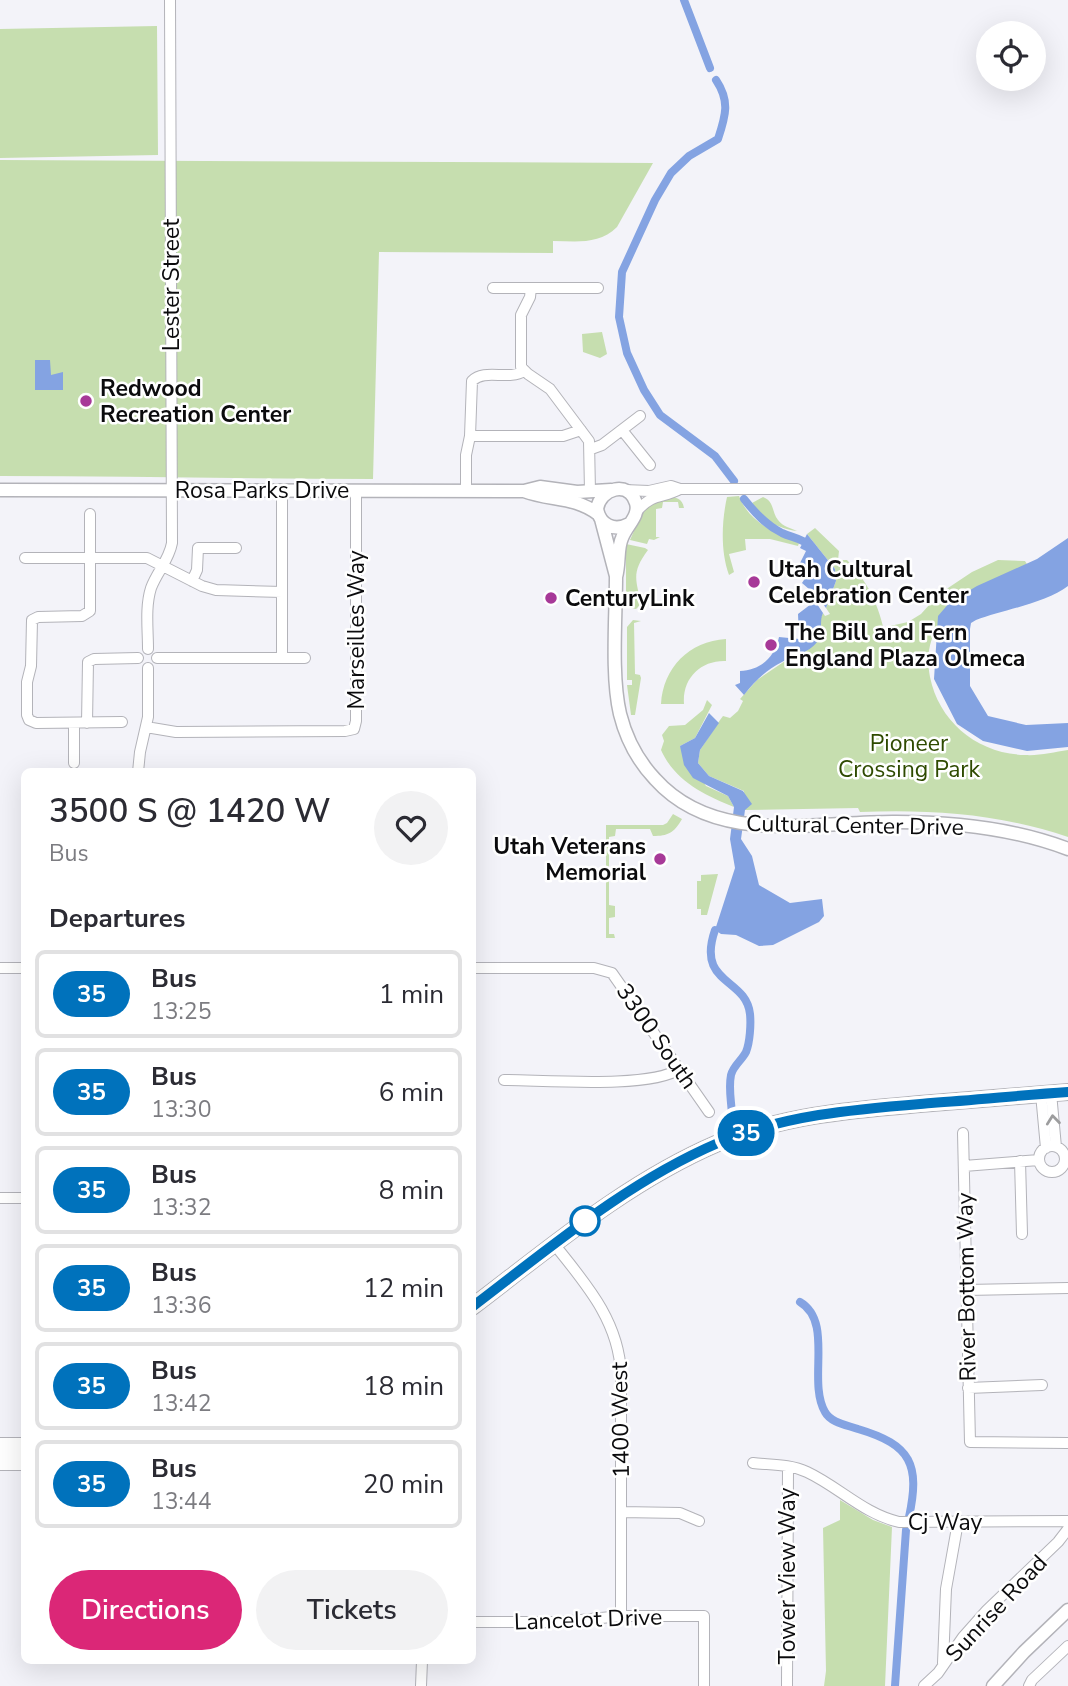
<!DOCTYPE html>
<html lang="en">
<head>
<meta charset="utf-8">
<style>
  :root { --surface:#fff; --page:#f2f2f3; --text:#2b2b33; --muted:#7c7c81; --line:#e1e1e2; --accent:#db2777 }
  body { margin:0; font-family:"Nunito Sans",sans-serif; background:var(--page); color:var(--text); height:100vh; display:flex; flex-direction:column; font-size:26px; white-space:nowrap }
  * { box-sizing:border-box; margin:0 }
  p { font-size:23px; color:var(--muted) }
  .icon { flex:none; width:38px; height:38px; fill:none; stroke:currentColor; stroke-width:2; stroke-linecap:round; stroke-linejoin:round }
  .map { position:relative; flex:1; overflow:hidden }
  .side { position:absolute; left:21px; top:768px; width:455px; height:896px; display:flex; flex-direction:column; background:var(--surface); border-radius:10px; box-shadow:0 7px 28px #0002 }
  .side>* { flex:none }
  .badge { padding:0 14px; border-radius:23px; font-size:24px; line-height:46px }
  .tools { position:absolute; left:976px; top:21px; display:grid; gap:14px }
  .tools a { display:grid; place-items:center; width:70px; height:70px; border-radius:50%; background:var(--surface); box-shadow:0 7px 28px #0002; font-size:35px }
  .map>.badge { position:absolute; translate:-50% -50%; box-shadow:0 0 0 4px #fff }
  h2 { padding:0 28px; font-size:26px; line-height:63px }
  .round { display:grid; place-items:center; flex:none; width:74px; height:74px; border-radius:37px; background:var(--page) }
  .headline { display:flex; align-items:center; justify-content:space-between; height:119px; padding:0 28px }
  h1 { font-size:33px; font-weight:600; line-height:52px }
  .button { display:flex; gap:14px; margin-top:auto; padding:14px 28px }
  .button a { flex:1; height:80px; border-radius:42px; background:var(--accent); color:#fff; font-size:28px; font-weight:600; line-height:80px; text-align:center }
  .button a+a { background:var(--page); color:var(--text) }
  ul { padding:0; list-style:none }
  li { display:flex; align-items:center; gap:21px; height:88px; margin:0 14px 10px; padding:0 14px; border:4px solid var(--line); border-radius:10px }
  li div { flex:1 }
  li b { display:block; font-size:26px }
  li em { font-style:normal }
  li .badge { min-width:77px; font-weight:700; text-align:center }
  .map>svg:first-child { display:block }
  .green { fill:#c6deaf }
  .water { fill:#84a3e2 }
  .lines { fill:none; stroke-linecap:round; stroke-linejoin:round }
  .canal { stroke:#84a3e2; stroke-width:8 }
  .minor-casing { stroke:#b3b3b9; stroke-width:12 }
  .tertiary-casing { stroke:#b3b3b9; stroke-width:15 }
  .primary-casing { stroke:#b3b3b9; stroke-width:18 }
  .minor { stroke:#fff; stroke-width:10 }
  .tertiary { stroke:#fff; stroke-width:12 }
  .primary { stroke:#fff; stroke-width:16 }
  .oneway { stroke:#9d9d9e }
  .line-casing { stroke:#fff; stroke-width:16 }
  .line { stroke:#0072bc; stroke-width:10 }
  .poi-dot { fill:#a73998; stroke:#fff; stroke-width:2.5 }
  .stop-dot { fill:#fff; stroke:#0072bc; stroke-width:3.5 }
  .labels { text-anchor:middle; stroke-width:5; stroke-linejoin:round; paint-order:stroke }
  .street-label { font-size:23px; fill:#0b0b0d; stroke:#fff }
  .poi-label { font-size:23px; font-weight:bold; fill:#0b0b0d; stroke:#fff; text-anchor:start }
  .park-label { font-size:23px; fill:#2e4a00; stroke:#fff }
</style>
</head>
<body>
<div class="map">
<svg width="1068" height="1686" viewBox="0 0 1068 1686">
  <rect width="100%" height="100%" fill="#f3f3f9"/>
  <path class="green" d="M157,26l1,129 -158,3v-129z
    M0,160l653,3 -36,64c-18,18 -40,14 -64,14v12l-174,-1 -6,227c-125,0 -249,-3 -373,-3z
    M602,332l5,22 -7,4 -17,-6 -1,-18z
    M739,496c10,26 35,37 60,47l-1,3 -28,-7h-25l1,11 -17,4 5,18 -5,3c-9,-25 -7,-55 -2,-78z
    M663,497c10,0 19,-1 21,11h-5l-1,-6h-15l-1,6 -6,1v28h4l-6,3 -5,-1 -2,5 -17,-4 15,-34z
    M763,497c12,5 8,14 15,23 5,7 13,8 19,11 -15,-2 -40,-11 -45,-28z
    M815,528l24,23 -1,9h9c20,21 30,41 37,70l6,-4 18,-4 13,-8 18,-20 33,-22 26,-12 27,1 5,8c-18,10 -78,40 -88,52 -13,16 -16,35 -12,56 9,45 48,77 95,78 14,1 29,-3 43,-5v87c-67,-23 -137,-28 -208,-25l-2,-4 -113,2 -1,-19 -35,-15 -11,-13 2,-13 20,-30 3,-4 7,2 8,-7 5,-10 -3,-2 17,-19 34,-23 30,-24v-16l2,-4 2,3 5,-2 -4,-6 10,-27 -1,-12 -28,-35z
    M626,544l19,4 3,2c-17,23 -12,29 -7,54l-5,5 -5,-1 -5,-6z
    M633,620l8,1 -7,2 1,51 5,1 1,3 -6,37h-4l-4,-30h5v-5h-5v-53z
    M726,639v22c-25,-1 -44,17 -42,43h-23c2,-36 28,-63 65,-65z
    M707,700l5,5 -17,33 -15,8 26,40 22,10 6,11c-30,-12 -59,-26 -73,-57l3,-9 -2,-6 7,-9 16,-1 18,-15z
    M673,814l9,5c-8,14 -14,17 -29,17l-3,-7h-34l-1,7 -6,1v68l6,1v11l-6,1v16h5l1,4h-9v-113h57l4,-2z
    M718,874l-11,41h-6v-6h-4v-28h4v-6z
    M840,1500l33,20 19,7 -7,159h-61l2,-15 -3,-143 17,-8z"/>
  <path class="water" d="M35,360h15l1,15 12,-3v18h-28z
    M807,534l28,35 1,12 -10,27 -9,-12 -15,-13 9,-14 -11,-6 6,-12 -6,-3z
    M1068,538v48c-22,17 -65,24 -92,34l-5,3 -1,6v57l18,30 38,9 42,-2v24l-41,4 -44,-10 -26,-17 -23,-45 4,-63 12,-14 27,-16 60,-27z
    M815,601l8,12c-4,8 0,18 -4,26 -8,14 -25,16 -37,23 -16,8 -27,19 -38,33l-9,-10 5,-2v-12c21,-1 35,-14 39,-34l20,2 -1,-25z
    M709,713l10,10 -19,27 -2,13 11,13 34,15 9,13 -7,6 -4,29 11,17 7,29 31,18 32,-4 2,17 -5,6 -46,23 -14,1 -23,-11 -15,-1 -6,-4 20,-62 -5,-29 4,-32 -6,-11 -35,-18 -9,-13 -4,-19 15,-8z"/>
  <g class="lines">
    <path class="canal" d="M684,0l26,68
      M716,80c14,21 10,35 2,59l-29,17 -18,17 -16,27 -33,72 -3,45 8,36 17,37 16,25 55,41 19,25
      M744,499c11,14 22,26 38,34 11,5 20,5 30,14
      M715,930c-19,55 31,47 35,84 1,10 0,28 -4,38 -4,8 -13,14 -15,23 -3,15 1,28 1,43
      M800,1302c34,20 7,79 25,110 6,11 22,13 33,17 54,16 62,36 51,88
      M895,1686l11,-156"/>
    <defs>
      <path id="minor" d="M493,288h105
        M531,288l-1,9 -9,18v52l7,7 22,15 39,52 1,51
        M622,430l28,35
        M470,436h93l18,-6
        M591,449l11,-4 38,-29
        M282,490v168
        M624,490l25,1 22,-5 9,3h117
        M466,491v-36l4,-19 2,-55c13,-13 36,0 52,-10
        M637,511c17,-19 25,-12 43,-22
        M90,514v97l-8,5 -44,1 -6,3 -1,46 -4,16v33l2,5 7,3 86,-1
        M25,558h122l55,28 14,4 66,2
        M192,581l5,-11 1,-22h38
        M148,649c0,-20 -3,-42 3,-61 6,-16 18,-28 21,-45l-2,-543
        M157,658h148
        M74,723v40
        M87,723l1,-61 6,-3 44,-1
        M146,727l30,5 169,-1 9,-2 2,-8v-231
        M138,772l2,-20 8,-35v-49
        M0,968h24
        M472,968h122l18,5 97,139
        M504,1080c39,0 147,9 175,-11
        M1051,1093l5,54
        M1041,1094l5,54
        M963,1133l7,309 98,1
        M1039 1159a13 13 0 1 1 26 0a13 13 0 1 1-26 0Z
        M1020,1161l2,73
        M964,1166l75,-6
        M0,1198h24
        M554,1244c32,40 65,77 67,130v242
        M966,1290l102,-2
        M968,1388l74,-3
        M753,1463c18,2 37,1 54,9 32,15 57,42 92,50l169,-1
        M621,1512l59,1 19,8
        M472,1622h89l60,-6h83v70
        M943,1663l3,-74 12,-67
        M421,1686l1,-25
        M787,1686l1,-219
        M924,1686l14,-13 25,-36 24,-27 71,-68 10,-13
        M1029,1686l3,-6 36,-34"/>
      <path id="tertiary" d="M0,490l524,1 16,-4 37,5 34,-2
        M524,491c27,10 50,5 74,23
        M601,519l15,57
        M629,524c-15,8 -29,1 -32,-15 3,-21 32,-29 39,-6 4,13 -10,23 -14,35 -5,11 -2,25 -6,39 0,40 -5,99 4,137 6,24 18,47 35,65 61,68 160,42 241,43 59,0 117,6 172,27
        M993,1686l31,-34 44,-42"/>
      <path id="primary" d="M472,1307c79,-60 155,-125 246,-164 65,-28 133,-33 202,-39 49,-4 99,-8 148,-12
        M0,1446h24
        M0,1462h24"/>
    </defs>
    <use href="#minor" class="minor-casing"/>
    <use href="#tertiary" class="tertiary-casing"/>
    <use href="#primary" class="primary-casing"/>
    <use href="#minor" class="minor"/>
    <use href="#tertiary" class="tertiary"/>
    <use href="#primary" class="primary"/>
  </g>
  <defs><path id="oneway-chevron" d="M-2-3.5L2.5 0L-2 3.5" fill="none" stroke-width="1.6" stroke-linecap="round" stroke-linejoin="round" transform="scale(1.75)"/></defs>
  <use class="oneway" href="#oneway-chevron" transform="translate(1053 1120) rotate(-96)"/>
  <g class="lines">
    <defs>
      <path id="line" d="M472,1307c79,-60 155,-125 246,-164 68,-29 140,-34 213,-40 46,-3 91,-8 137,-11"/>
    </defs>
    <use href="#line" class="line-casing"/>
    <use href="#line" class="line"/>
  </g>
  <g class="poi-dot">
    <circle cx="86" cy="401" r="7"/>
    <circle cx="754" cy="582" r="7"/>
    <circle cx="551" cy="598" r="7"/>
    <circle cx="771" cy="645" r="7"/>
    <circle cx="660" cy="859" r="7"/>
  </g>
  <circle class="stop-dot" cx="585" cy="1221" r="14"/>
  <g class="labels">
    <g class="street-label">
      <text transform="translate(171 285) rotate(-90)" y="8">Lester Street</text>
      <text x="262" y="498">Rosa Parks Drive</text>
      <text transform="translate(356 630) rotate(-90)" y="8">Marseilles Way</text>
      <text transform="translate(855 825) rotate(1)" y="8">Cultural Center Drive</text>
      <text transform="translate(657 1036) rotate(55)" y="8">3300 South</text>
      <text transform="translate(966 1287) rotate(-91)" y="8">River Bottom Way</text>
      <text transform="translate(620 1420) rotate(-91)" y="8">1400 West</text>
      <text x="945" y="1530">Cj Way</text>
      <text transform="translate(787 1576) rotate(-90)" y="8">Tower View Way</text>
      <text transform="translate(996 1608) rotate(-47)" y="8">Sunrise Road</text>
      <text transform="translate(588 1619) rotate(-2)" y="8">Lancelot Drive</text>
    </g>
    <g class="poi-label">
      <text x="100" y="396">Redwood<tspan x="100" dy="26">Recreation Center</tspan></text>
      <text x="768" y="577">Utah Cultural<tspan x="768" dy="26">Celebration Center</tspan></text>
      <text x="565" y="606">CenturyLink</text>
      <text x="785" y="640">The Bill and Fern<tspan x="785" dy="26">England Plaza Olmeca</tspan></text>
      <text x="646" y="854" text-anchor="end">Utah Veterans<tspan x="646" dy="26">Memorial</tspan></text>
    </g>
    <g class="park-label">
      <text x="909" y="751">Pioneer<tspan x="909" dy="26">Crossing Park</tspan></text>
    </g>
  </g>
</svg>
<div class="tools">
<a><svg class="icon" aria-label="locate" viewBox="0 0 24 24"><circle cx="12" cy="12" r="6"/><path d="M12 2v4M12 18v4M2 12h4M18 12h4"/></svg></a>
</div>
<b class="badge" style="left:746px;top:1133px;background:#0072bc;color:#fff">35</b>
<section class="side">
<div class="headline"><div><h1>3500 S @ 1420 W</h1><p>Bus</p></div><a class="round"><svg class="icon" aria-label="heart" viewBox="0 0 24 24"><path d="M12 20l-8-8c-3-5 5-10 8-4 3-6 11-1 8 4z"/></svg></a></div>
<h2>Departures</h2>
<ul>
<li><span class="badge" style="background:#0072bc;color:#fff">35</span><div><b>Bus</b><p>13:25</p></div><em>1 min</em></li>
<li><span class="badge" style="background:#0072bc;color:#fff">35</span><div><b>Bus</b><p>13:30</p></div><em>6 min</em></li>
<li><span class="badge" style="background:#0072bc;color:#fff">35</span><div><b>Bus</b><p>13:32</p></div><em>8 min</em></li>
<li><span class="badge" style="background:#0072bc;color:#fff">35</span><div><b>Bus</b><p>13:36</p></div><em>12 min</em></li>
<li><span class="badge" style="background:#0072bc;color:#fff">35</span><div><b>Bus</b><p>13:42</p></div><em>18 min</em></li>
<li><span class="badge" style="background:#0072bc;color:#fff">35</span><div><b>Bus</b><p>13:44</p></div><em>20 min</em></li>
</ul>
<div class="button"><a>Directions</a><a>Tickets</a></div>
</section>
</div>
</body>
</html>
